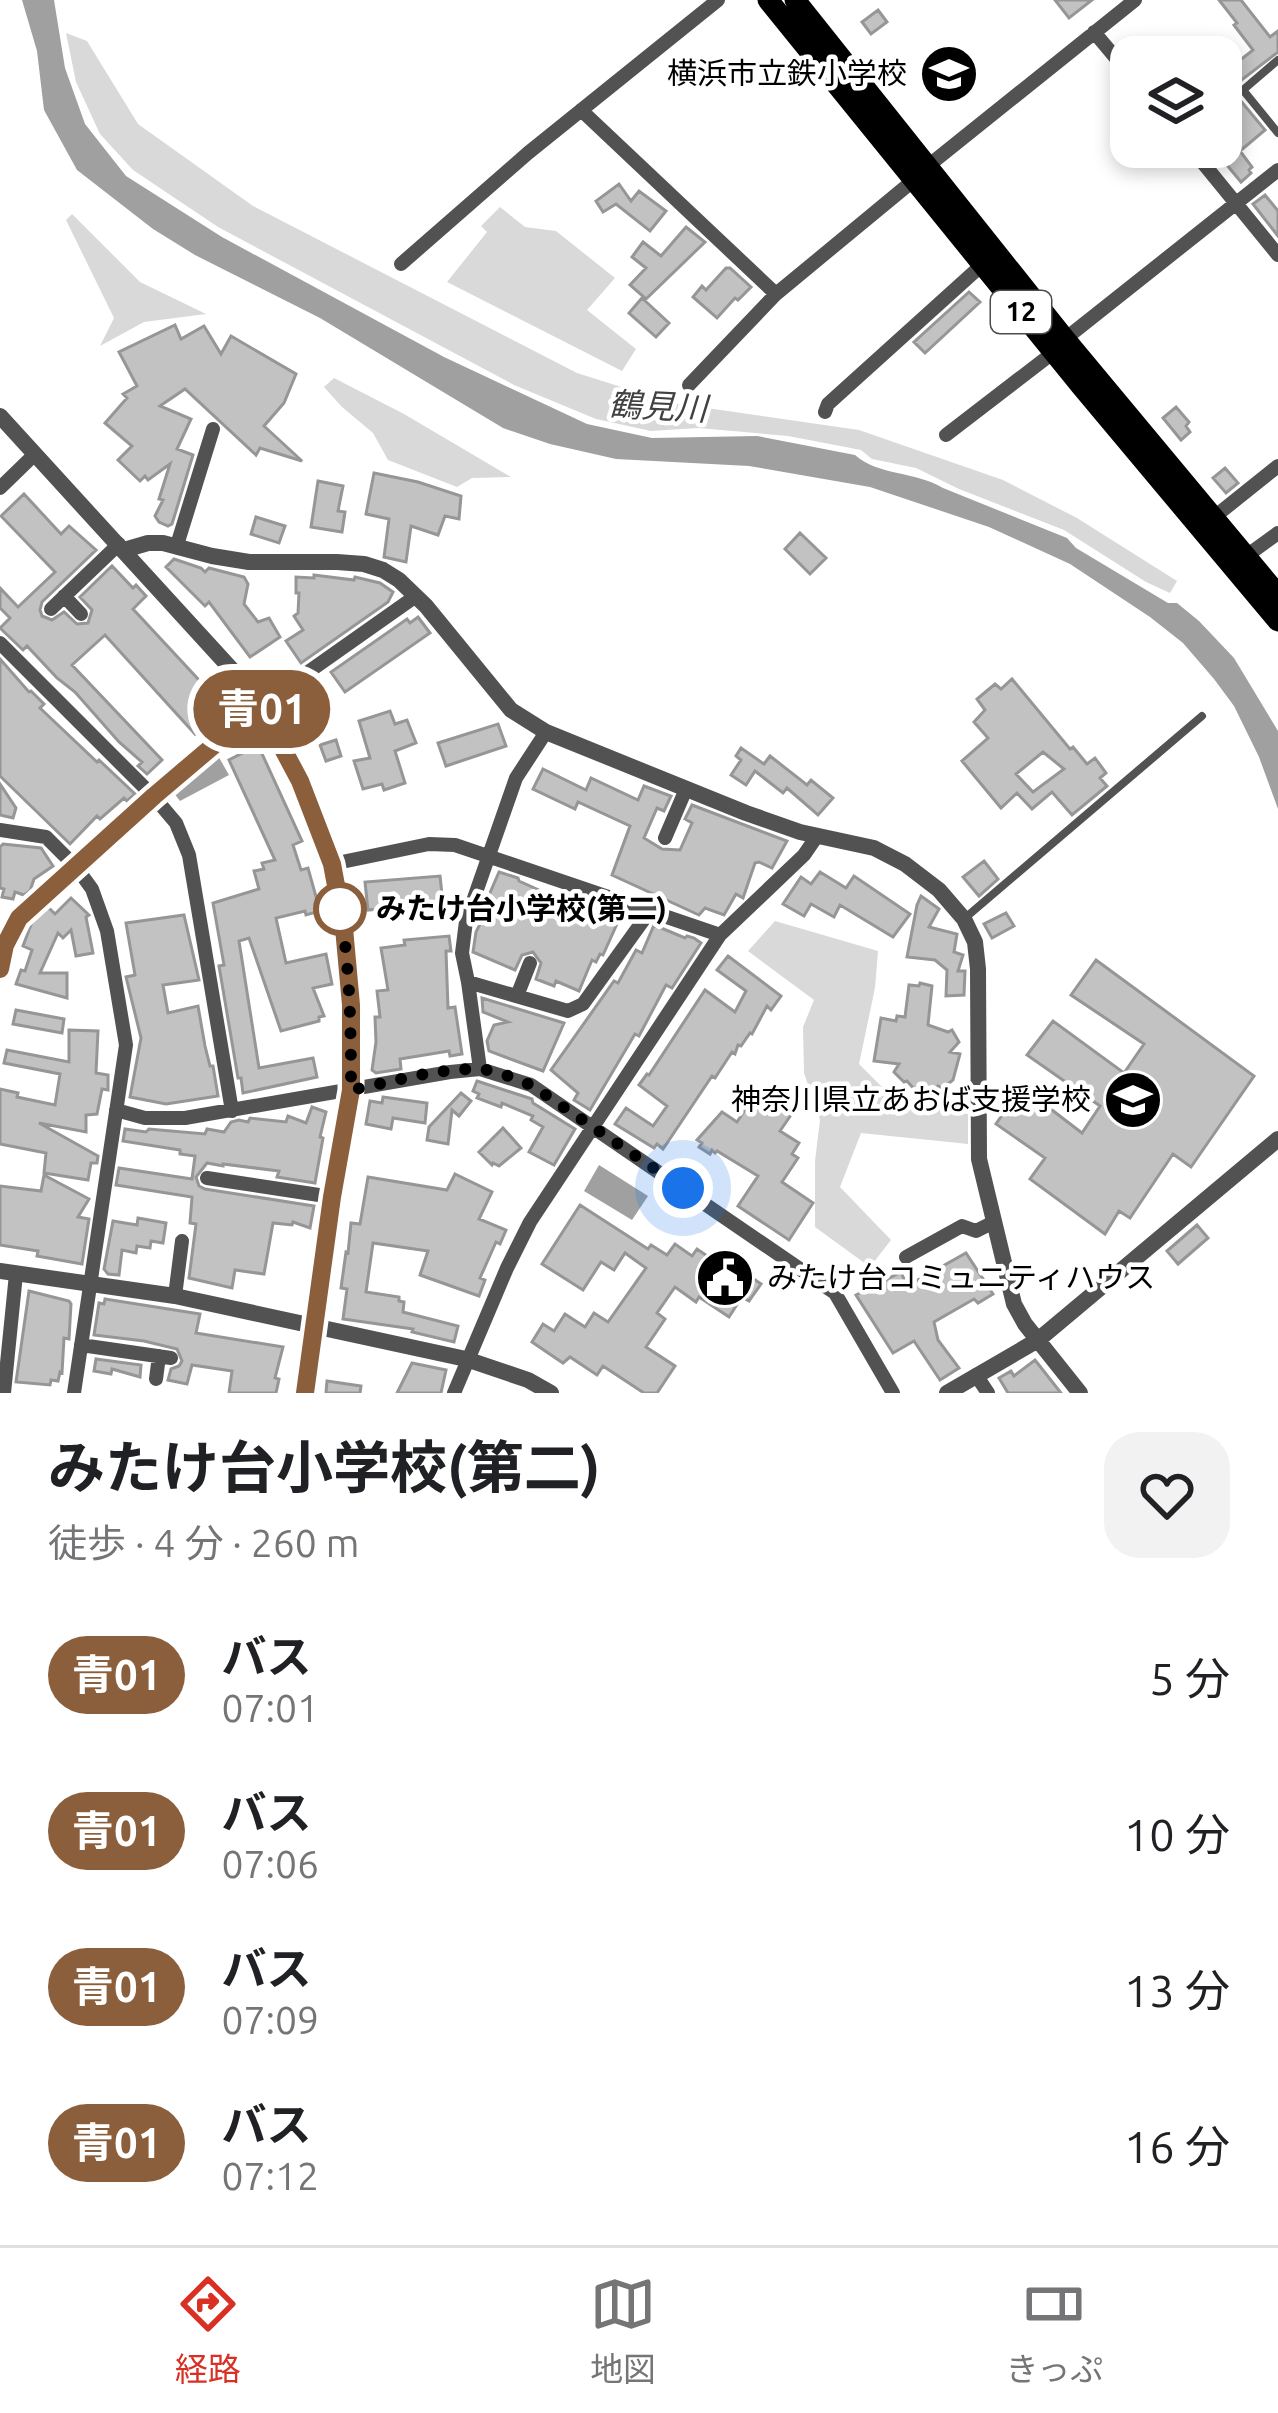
<!DOCTYPE html>
<html lang="ja">
<head>
<meta charset="utf-8">
<style>
  :root { --surface:#fff; --page:#f2f2f2; --text:#202124; --muted:#757577; --line:#e0e0e0; --accent:#d93025 }
  body { margin:0; font-family:Ubuntu,"Noto Sans JP",sans-serif; background:var(--page); color:var(--text); height:100vh; display:flex; flex-direction:column; font-size:45px; white-space:nowrap }
  * { box-sizing:border-box; margin:0 }
  p { font-size:39px; color:var(--muted) }
  .icon { flex:none; width:66px; height:66px; fill:none; stroke:currentColor; stroke-width:2; stroke-linecap:round; stroke-linejoin:round }
  .map { position:relative; height:1393px; overflow:hidden }
  .side { display:flex; flex-direction:column; background:var(--surface); flex:1 }
  .side>* { flex:none }
  .badge { padding:0 24px; border-radius:39px; font-size:42px; line-height:78px }
  .buttons { position:absolute; left:1110px; top:36px; display:grid; gap:24px }
  .buttons a { display:grid; place-items:center; width:132px; height:132px; border-radius:24px; background:var(--surface); box-shadow:0 6px 18px #0003; font-size:60px }
  .you { position:absolute; width:60px; height:60px; margin:-30px; border:9px solid #fff; border-radius:50%; background:#1a73e8; box-shadow:0 0 0 18px #1a73e833 }
  .map>.badge { position:absolute; translate:-50% -50%; box-shadow:0 0 0 6px #fff }
  .round { display:grid; place-items:center; flex:none; width:126px; height:126px; border-radius:36px; background:var(--page) }
  .overview { display:flex; align-items:center; justify-content:space-between; height:204px; padding:0 48px }
  h1 { font-size:57px; font-weight:700; line-height:90px }
  ul { padding:0; list-style:none }
  li { display:flex; align-items:center; gap:36px; height:156px; padding:0 48px }
  li div { flex:1 }
  li b { display:block; font-size:45px }
  li em { font-style:normal }
  li .badge { min-width:132px; font-weight:700; text-align:center }
  .tabs { display:flex; justify-content:space-around; align-items:center; height:168px; border-top:3px solid var(--line); background:var(--surface); font-size:33px; color:var(--muted) }
  .tabs a { display:grid; justify-items:center; gap:6px }
  .tabs .selected { color:var(--accent) }
  .map>svg:first-child { display:block }
  .green { fill:#d9d9d9 }
  .water { fill:#a0a0a0 }
  .building { fill:#c2c2c2; stroke:#969696; stroke-width:3; fill-rule:evenodd }
  .lines { fill:none; stroke-linecap:round; stroke-linejoin:round }
  .service { stroke:#525252; stroke-width:8 }
  .minor { stroke:#525252; stroke-width:14 }
  .tertiary { stroke:#525252; stroke-width:16 }
  .primary { stroke:#000; stroke-width:21 }
  .line-casing { stroke:#fff; stroke-width:27 }
  .line { stroke:#8b5e3c; stroke-width:18 }
  .walk { stroke:#000; stroke-width:12; stroke-dasharray:0 21.6 }
  .stop-dot { fill:#fff; stroke:#8b5e3c; stroke-width:6 }
  .labels { text-anchor:middle; stroke-width:9; stroke-linejoin:round; paint-order:stroke }
  .shield { fill:#fff; stroke:#4c4c4c; stroke-width:3 }
  .shield-label { font-size:27px; font-weight:bold; fill:#000 }
  .poi-label { font-size:30px; fill:#000; stroke:#fff; text-anchor:end }
  .stop-label { font-size:30px; font-weight:bold; fill:#000; stroke:#fff; text-anchor:start }
  .water-label { font-size:33px; font-style:italic; fill:#414141; stroke:#fff }
</style>
</head>
<body>
<div class="map">
<svg width="1278" height="1393" viewBox="0 0 1278 1393">
  <rect width="100%" height="100%" fill="#fff"/>
  <path class="green" d="M66,33l21,8 51,83 115,82 324,167 95,30 187,27 144,50 74,38 100,63 -7,12 -24,-11 -82,-52 -105,-41 -43,-21 -44,-9 -11,-9 -73,-14 -90,-8 -47,3 -55,-12 -82,-34 -296,-158 -85,-57 -33,-36 -24,-52z
    M500,207l25,20 31,4 59,47 -28,32 49,39 -14,22 -175,-89 40,-50 -6,-6z
    M72,214l68,68 66,32 -62,8 -44,24 14,-28 -48,-98z
    M334,378l70,36 107,63 -39,1 -15,9 -69,-27 -15,-27 -31,-26 -18,-20z
    M775,921l103,30 -3,37 -16,76 32,32 77,18v30l-107,-11 -21,54 51,53 -21,27 -55,-40v-66l5,-41 -16,-47 -1,-46 11,-27 -66,-49z"/>
  <path class="water" d="M22,0h32l11,68 20,56 41,52 96,61 222,120 143,67 65,14 105,-2 98,19c24,21 60,16 88,33l124,50 9,10 92,55h9l22,18 35,37 44,73v78l-19,-52 -25,-51 -20,-27 -31,-36 -33,-26 -80,-53 -81,-37 -119,-40 -121,-21 -133,-7 -66,-15 -47,-16 -183,-110 -125,-63 -42,-26 -76,-59 -33,-60 -7,-59z
    M217,754l12,21 -49,26 -7,-9z
    M599,1165l49,31 -16,24 -48,-29z"/>
  <path class="building" d="M1055,0h37l-23,18z
    M1219,0h22l29,37 8,-6v21l-39,30 -10,-13 24,-19 -19,-25 3,-2z
    M878,10l9,12 -16,12 -9,-12z
    M1240,100l25,30 -25,21 12,16 -3,3 2,3 -10,9 -29,-35h9v-14l16,-12 -9,-11z
    M619,184l12,17 8,-10 27,20 -16,20 -34,-27 -13,8 -7,-11z
    M1265,195l13,16v25l-25,-32z
    M686,227l19,15 -59,57 -16,-14 16,-17 -14,-11 11,-15 18,14z
    M726,268h4l21,19 -13,13 -3,-2 -18,20 -24,-21 9,-11 4,4z
    M969,292l11,10 -55,51 -11,-11z
    M642,298l27,25 -13,14 -27,-24z
    M175,325l6,14 23,-13 17,28 10,-18 65,38 -12,29 -20,23 38,35 -42,-13 -4,7 -71,-66 -25,17 31,13 -14,30 16,6 -21,69 -4,2 -9,-4 -4,-6 8,-16 -4,-1 11,-35 -22,16 -3,-4 -5,5 -22,-21 14,-14 -27,-23 22,-25 -4,-4 14,-8 -18,-34z
    M1176,407l13,15 -3,4 4,6 -9,8 -18,-22z
    M1225,468l13,15 -12,10 -13,-15z
    M374,473l44,9 43,14 -2,23 -14,-3 -7,19 -27,-9 -5,36 -22,-5 5,-38 -23,-5z
    M318,481l25,5 -5,25 7,1 -3,20 -31,-5z
    M24,494l37,40 8,-8 27,24 -54,52 -2,8 2,6 10,4 12,-8 13,12 11,-1 4,-13 -12,-13 32,-31 21,22 3,-3 10,11 -13,13 91,98 -29,27 -90,-99 -33,30 90,95 -15,14 -9,-8 4,-4 -23,-20 -44,-50 -18,-14 -30,-32 -4,4 -23,-22 10,-10 -10,-10v-20l18,19 37,-35 -54,-56z
    M256,517l29,9 -6,17 -28,-9z
    M800,533l26,25 -16,16 -25,-25z
    M174,559l27,9 4,4 4,-4 35,9 4,7 -4,20 14,18 11,-4 11,19 -30,20 -41,-55 -4,4 -39,-39z
    M314,575l40,5 1,-3 25,6 13,9 -5,10 -87,61 -15,-22 17,-11 -9,-14 4,-3 1,-20h-3v-16l18,1z
    M418,617l12,16 -85,59 -14,-20 76,-53 3,4z
    M0,659l29,33 2,-1 13,13 -4,4 57,54 2,-2 36,34 -8,7 -3,-3 -24,21 -3,-3 -27,28 -70,-68z
    M1012,679l58,70 3,-2 14,17 8,-6 11,15 -6,5 7,8 -35,29 -20,-23 -20,17 -15,-16 -16,15 -39,-47 26,-23 -14,-16 11,-12 -8,-11 18,-15 6,5zM1043,752l21,17 -31,23 -17,-18z
    M390,711l5,13 12,-4 9,23 -21,8 10,32 -21,7 -2,-6 -19,5 -9,-28 16,-3 -11,-37z
    M498,724l8,22 -60,20 -8,-23z
    M336,740l5,16 -15,5 -6,-16z
    M258,745l44,96 -9,4 8,25 7,-2 12,43 -14,4 -1,-4 -29,7 10,45 40,-9 6,30 -19,4 11,28 -5,1v4l-38,10 -32,-93 -10,3 20,127 54,-10 4,19 -74,16 -2,-15h-3l-19,-112 5,-1 -11,-62 46,-14 -5,-18 10,-2 -2,-6 13,-3 -46,-100z
    M741,748l23,16 6,-8 37,29 4,-5 22,18 -15,17 -31,-27 -4,5 -28,-22 -9,14 -15,-10 10,-15 -5,-4z
    M543,769l43,21 5,-12 47,22 6,-14 27,10 -7,15 -7,-3 -13,30 18,11 18,1 12,-27 -7,-4 7,-14 95,36 -15,27 -13,-6 -4,1 -12,35 -7,-4 -12,21 -19,-7 -6,7 -87,-40 18,-49 -52,-24 -3,7 -42,-20z
    M0,784l16,24 -3,10 -13,-3z
    M3,844l38,4 12,18 -19,13 -4,12 -6,4 -9,-3 -2,7 -11,-2 2,-8 -4,-1v-41z
    M984,861l14,18 -19,17 -16,-19z
    M499,872l19,6 1,3 31,14 1,-2 25,11 1,-3 26,10 1,-3 17,7 -18,40 -3,-1 -4,8 -4,-2 -13,31 -23,-10 -2,5 -18,-7 5,-16 -8,-11 -11,3 -7,15 -42,-18 3,-20 7,-14 -3,-2z
    M820,872l26,16 8,-12 56,38 -17,23 -53,-32 -6,12 -23,-13 -7,12 -21,-12 18,-27 10,7z
    M440,876l3,27 -75,7 -3,-28z
    M921,896l18,13 -10,18 28,7 -3,18 9,3 -5,16h7l-1,24 -18,1 1,-26 -12,-10 -28,-3 10,-52z
    M71,898l18,17 -3,2 7,36 -17,3 -5,-26 -8,8 -5,-5 -18,40h27v25l-51,-14 5,-14 4,1 7,-21 -9,-4 9,-24 16,-15 7,7z
    M1006,913l8,13 -22,12 -8,-14z
    M184,915l15,65 -36,5 5,28 30,-7 7,40 5,20h3l5,30 -52,8 -36,-7 11,-59 -15,-61 9,-2 -9,-52z
    M654,925l31,13 2,-2 7,2 7,5 -29,45 -6,-3 -27,51 -4,-2 -45,76 -16,-10 4,-7 -27,-23 63,-89 4,2 18,-33 6,3z
    M449,936l2,15h-5l2,57 7,-1 7,47 -12,2 -1,-5 -49,8 1,10 -25,4 -4,-3 4,-28 -1,-25h5l-3,-26 11,-1 -7,-42 24,-3 -1,-5z
    M728,956l53,40 -10,14 -4,-4 -15,28 -2,-1 -9,13 -3,-1 -3,9 -3,-2 -17,26 -3,-2 -49,73 -6,-5 -3,4 -39,-24 11,-16 27,18 14,-20 -28,-21 8,-11 2,1 56,-85 30,22 11,-21 -29,-21z
    M1096,960l158,116 -63,91 -18,-13 -43,64 -11,-7 -14,23 -75,-55 15,-21 -49,-34 26,-37 60,46 18,-27 -73,-51 26,-34 71,52 20,-29 -73,-49z
    M920,983l12,3 -4,39 20,7 4,-2 7,12 -9,10 10,2 -7,26 -11,9 -4,-3 -9,7 -15,-4 -7,-8 -3,1 -10,-10 5,-8 -25,-3 7,-43 15,3 1,-5 8,1 4,-32 10,1z
    M482,998l82,25 -21,48 -54,-20 -2,-10 7,-16 14,-3 -25,-10z
    M16,1010l48,9 -2,14 -49,-9z
    M69,1030l29,1 -2,42 12,2v15l-6,-1 -5,25 -11,1v17l-47,-9 59,33 -1,7h-6l-3,17 -44,-7 2,-20 -46,-9v-55l18,4 -1,4 38,8 5,-31 -56,-11 3,-13 62,12z
    M477,1081l55,18 1,4 42,26 -21,36 -25,-13 14,-25 -12,-7 2,-4 -31,-13 -1,4 -24,-9 2,-4 -6,-3z
    M757,1092l34,23 -11,16 19,12 -7,11 6,4 -16,24 31,21 -24,37 -51,-34 20,-30 -41,-25 -2,2 -3,-3 -2,4 -11,-7 3,-4 -5,-3 25,-28 15,10z
    M461,1093l10,8 -12,15 -7,-6 -4,34 -21,-4 2,-13z
    M383,1097l44,6 -2,20 -32,-5 -2,11 -25,-5 4,-23 12,2z
    M312,1107l14,5 -6,25 3,1 -8,45 -38,-6 2,-6 -56,-7v2l-16,-3 -11,14 3,9 6,3 109,17 -4,22 -17,-6 -1,3 -19,-2 -9,51 -29,-4 -3,18 -43,-10 7,-54 -6,-1 2,-26 -76,-12 3,-17 73,11 3,-23 -15,-2v-4l-57,-9 2,-12 21,3 3,-3 56,5 2,-5 17,3 7,-10 8,-2 9,2 2,-4 36,4 2,-6 18,7z
    M503,1128l18,20 -22,18 -6,-3 -1,2 -13,-13z
    M455,1174l37,18 -13,27 27,11 -6,14 -4,-2 -16,36 5,2 -6,16 -59,-21 8,-24 -55,-8 -7,49 33,5v4l5,1 -1,10 55,14 -4,16 -42,-10 1,-3 -70,-10 4,-30 -6,-1 5,-36 2,1 3,-30 9,1 8,-47 79,13z
    M44,1175l45,24 -11,18 11,2 -7,45 -45,-8 1,-5 -38,-6v-59l41,5z
    M580,1205l68,44 3,-4 16,10 8,-11 17,12 5,-7 22,15 4,-6 38,26 -12,17 -7,-4 -13,20 -30,-20 -3,5 -21,-15 -18,26 8,6 -19,28 29,19 -18,27h-13l-41,-27 -6,9 -27,-18 -7,6 -31,-21 11,-18 11,7 11,-17 20,13 9,-14 14,9 38,-54 -21,-15 -11,17 -13,-8 -18,28 -41,-26z
    M138,1218l28,5 -3,20 -12,-2 -1,7 -13,-2 -1,7 -14,-3 -3,25 -11,-1 -4,-5 9,-48 24,4z
    M1197,1225l11,13 -30,26 -11,-13z
    M966,1253l27,41 -15,9 -4,-4 -40,23 4,18 21,28 -19,12 -26,-39 -21,12 -37,-58 45,-23 6,14z
    M29,1291l40,10 2,3 -2,35 -5,-1 -2,35 -2,-1 -2,9 -7,-1 -1,5 -34,-3z
    M105,1299l95,15 -4,19 87,14 -8,31 4,1 -3,14h-47l3,-22 -40,-6 -5,19 -19,-4 3,-11 8,-3 3,-5 -5,-12 -33,-8 -50,-6 5,-32 5,1z
    M96,1359l45,6 -1,12 -28,-8 -1,5 -17,-3z
    M1035,1360l26,33h-53l-9,-15 12,-7 3,5z
    M412,1363l34,7 -5,23h-44z
    M327,1381l34,5 -1,7h-34z"/>
  <g class="lines">
    <path class="service" d="M1278,60l-35,30 35,43
      M965,918l237,-202"/>
    <path class="minor" d="M1094,32l37,44
      M581,110l195,184
      M1190,147l88,108
      M928,166l207,-166
      M401,264l127,-111 190,-153
      M1065,339l213,-169
      M689,385l87,-91 138,-114
      M825,412l3,-8 155,-140
      M946,435l108,-83
      M0,488l35,-34
      M1213,518l65,-52
      M177,545l36,-116
      M1245,557l33,-24
      M64,596l17,18
      M51,609l68,-65
      M0,643l154,154 22,26 13,32 43,256
      M0,830l46,7 30,30 16,22 15,42 19,114 -52,348
      M665,838l21,-49
      M332,864l97,-20 26,1 265,90 84,-80 13,-19
      M5,945l14,-27 135,-121 106,-91 156,-110
      M468,982l100,29 15,-7 67,-93
      M517,996l13,-33
      M480,1069l-12,-87 -6,-29 4,-32 50,-143 30,-46
      M116,1110l29,8h40l265,-46 30,-3 51,16 304,208 58,100
      M207,1178l125,19
      M906,1257l56,-31 14,5 18,-9
      M175,1296l7,-55
      M81,1345l90,13
      M976,1375l12,18
      M156,1379l3,-23
      M4,1393l12,-119
      M454,1393l53,-125 23,-46 190,-287"/>
    <path class="tertiary" d="M0,416l244,267c75,109 108,223 107,355 0,18 1,37 -1,55 -4,33 -12,66 -18,100 -11,66 -18,133 -27,200
      M124,550l24,-7h15l49,13 37,6h88l27,2 19,6 16,10 27,26 85,104 35,22 200,81 54,19 74,16 31,16 34,26 25,29 11,23 3,27 1,190 35,145 11,20 55,69
      M0,969l5,-24
      M0,1271l175,25 291,63 62,21 23,13
      M947,1393l91,-53 240,-201"/>
    <path class="primary" d="M768,0l313,386 197,235
      M795,0l270,339 213,256"/>
  </g>
  <g class="lines">
    <defs>
      <path id="line" d="M0,969l5,-24 14,-27 135,-122 106,-90 40,75 32,83 12,64 7,77v85l-19,107 -27,196"/>
    </defs>
    <use href="#line" class="line-casing"/>
    <use href="#line" class="line"/>
    <path class="walk" d="M340,909l-2,-13c12,65 13,128 13,194 40,-8 83,-21 124,-21 18,0 39,9 56,16l152,103"/>
  </g>
  <defs>
    <symbol id="school-disc" viewBox="-11 -11 22 22"><circle r="9.5" fill="#000" stroke="#fff"/><path d="M0-5L7-2L0 1L-7-2ZM-4 1L0 2.5L4 1V4Q0 6-4 4Z" fill="#fff"/></symbol>
    <symbol id="civic-disc" viewBox="-11 -11 22 22"><circle r="9.5" fill="#000" stroke="#fff"/><path d="M-.6-6.5H3V-4.5H.6V-3L4-1V1h2V6H-6V1h2V-1L-.6-3ZM-1.2 2.5V6h2.4V2.5Z" fill="#fff"/></symbol>
  </defs>
  <g fill-rule="evenodd">
    <use href="#school-disc" x="916" y="41" width="66" height="66"/>
    <use href="#school-disc" x="1100" y="1067" width="66" height="66"/>
    <use href="#civic-disc" x="692" y="1245" width="66" height="66"/>
  </g>
  <circle class="stop-dot" cx="340" cy="909" r="24"/>
  <g class="labels">
    <rect class="shield" x="991" y="291" width="60" height="42" rx="9"/>
    <g class="shield-label">
      <text x="1021" y="321">12</text>
    </g>
    <g class="poi-label">
      <text x="907" y="84">横浜市立鉄小学校</text>
      <text x="1091" y="1110">神奈川県立あおば支援学校</text>
      <text x="767" y="1288" text-anchor="start">みたけ台コミュニティハウス</text>
    </g>
    <g class="stop-label">
      <text x="376" y="919">みたけ台小学校(第二)</text>
    </g>
    <g class="water-label">
      <text transform="translate(658 406) rotate(3)" y="12">鶴見川</text>
    </g>
  </g>
</svg>
<div class="buttons">
<a><svg class="icon" aria-label="layers" viewBox="0 0 24 24"><path d="M12 4l9 5-9 5-9-5zM3 14l9 5 9-5"/></svg></a>
</div>
<div class="you" style="left:683px;top:1188px"></div>
<b class="badge" style="left:262px;top:709px;background:#8b5e3c;color:#fff">青01</b>
</div>
<section class="side">
<div class="overview"><div><h1>みたけ台小学校(第二)</h1><p>徒歩 · 4 分 · 260 m</p></div><a class="round"><svg class="icon" aria-label="heart" viewBox="0 0 24 24"><path d="M12 20l-8-8c-3-5 5-10 8-4 3-6 11-1 8 4z"/></svg></a></div>
<ul>
<li><span class="badge" style="background:#8b5e3c;color:#fff">青01</span><div><b>バス</b><p>07:01</p></div><em>5 分</em></li>
<li><span class="badge" style="background:#8b5e3c;color:#fff">青01</span><div><b>バス</b><p>07:06</p></div><em>10 分</em></li>
<li><span class="badge" style="background:#8b5e3c;color:#fff">青01</span><div><b>バス</b><p>07:09</p></div><em>13 分</em></li>
<li><span class="badge" style="background:#8b5e3c;color:#fff">青01</span><div><b>バス</b><p>07:12</p></div><em>16 分</em></li>
</ul>
</section>
<nav class="tabs">
<a class="selected"><svg class="icon" aria-label="directions" viewBox="0 0 24 24"><path d="M12 3l9 9-9 9-9-9zM9 14v-3h6M13 9l2 2-2 2"/></svg>経路</a>
<a><svg class="icon" aria-label="map" viewBox="0 0 24 24"><path d="M3 6l6-2 6 2 6-2v14l-6 2-6-2-6 2zM9 4v14M15 6v14"/></svg>地図</a>
<a><svg class="icon" aria-label="tickets" viewBox="0 0 24 24"><path d="M3 7h18v10H3zM15 7v10"/></svg>きっぷ</a>
</nav>
</body>
</html>
